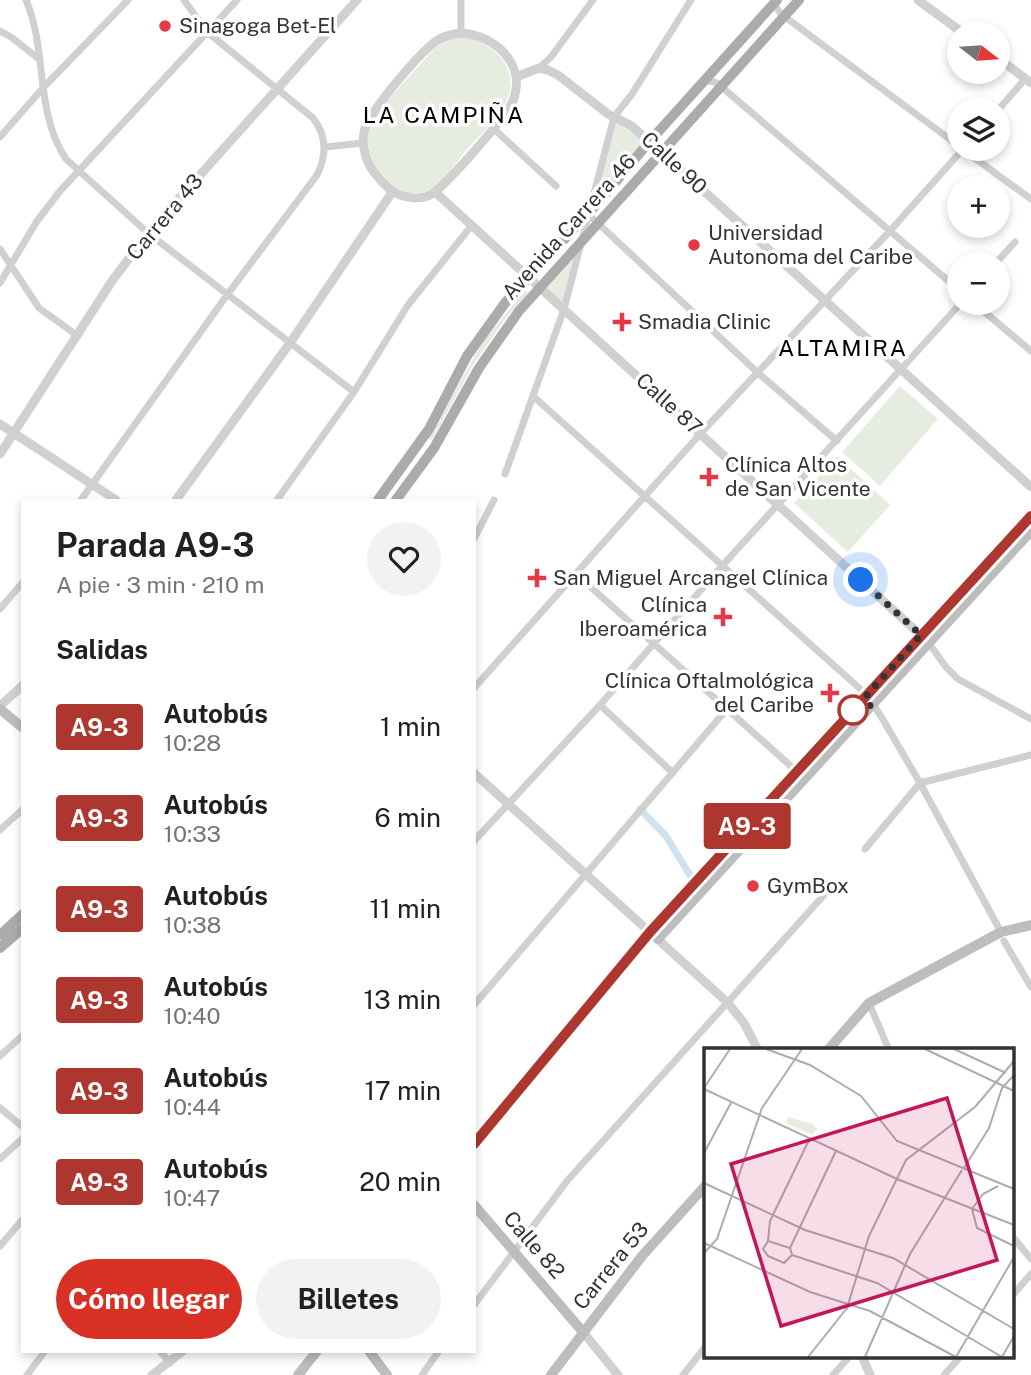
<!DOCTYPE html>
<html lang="es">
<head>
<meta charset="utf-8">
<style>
  :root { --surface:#fff; --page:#f2f2f2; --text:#202124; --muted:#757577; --accent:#d93025 }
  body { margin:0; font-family:"Public Sans",sans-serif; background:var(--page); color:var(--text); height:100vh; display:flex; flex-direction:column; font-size:26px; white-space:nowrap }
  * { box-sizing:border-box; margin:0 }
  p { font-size:23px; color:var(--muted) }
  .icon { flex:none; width:38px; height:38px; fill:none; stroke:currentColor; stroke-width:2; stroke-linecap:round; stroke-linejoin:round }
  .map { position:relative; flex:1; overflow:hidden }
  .drawer { position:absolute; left:21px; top:499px; width:455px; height:854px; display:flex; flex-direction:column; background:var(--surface); border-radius:0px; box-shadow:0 4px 10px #0003 }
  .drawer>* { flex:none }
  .badge { padding:0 14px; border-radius:5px; font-size:24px; line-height:46px }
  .needle { width:46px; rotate:107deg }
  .controls { position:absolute; left:947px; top:21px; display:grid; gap:14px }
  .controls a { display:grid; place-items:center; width:63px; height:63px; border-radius:50%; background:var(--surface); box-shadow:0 4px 10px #0003; font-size:35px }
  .you { position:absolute; width:35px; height:35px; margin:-18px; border:5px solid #fff; border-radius:50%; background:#1a73e8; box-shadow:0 0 0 10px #1a73e833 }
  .map>.badge { position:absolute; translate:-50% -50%; box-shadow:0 0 0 4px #fff }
  h2 { padding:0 35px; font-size:26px; line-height:63px }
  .round { display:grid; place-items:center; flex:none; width:74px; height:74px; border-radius:37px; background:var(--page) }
  .overview { display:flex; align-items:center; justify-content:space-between; height:119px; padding:0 35px }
  h1 { font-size:33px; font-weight:700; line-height:52px }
  .primary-button { display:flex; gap:14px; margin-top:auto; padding:14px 35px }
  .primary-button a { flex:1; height:80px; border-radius:42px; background:var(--accent); color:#fff; font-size:28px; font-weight:700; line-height:80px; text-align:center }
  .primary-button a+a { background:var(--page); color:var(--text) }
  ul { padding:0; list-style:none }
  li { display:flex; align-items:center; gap:21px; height:91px; padding:0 35px }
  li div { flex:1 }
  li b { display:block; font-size:26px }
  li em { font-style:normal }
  li .badge { min-width:77px; font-weight:700; text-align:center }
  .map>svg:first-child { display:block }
  .green { fill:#e6ecdf }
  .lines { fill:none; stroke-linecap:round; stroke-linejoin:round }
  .canal { stroke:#cfe2ee; stroke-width:7 }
  .minor { stroke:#d0d0d0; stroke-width:7 }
  .tertiary { stroke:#d0d0d0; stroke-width:9 }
  .secondary { stroke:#bdbdbd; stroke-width:10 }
  .primary { stroke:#ababab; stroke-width:10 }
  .line-casing { stroke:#fff; stroke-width:16 }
  .line { stroke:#ad372e; stroke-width:10 }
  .walk { stroke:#333; stroke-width:7; stroke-dasharray:0 12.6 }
  .poi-dot { fill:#e63946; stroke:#fff; stroke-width:2.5 }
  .stop-dot { fill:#fff; stroke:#ad372e; stroke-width:3.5 }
  .labels { text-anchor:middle; stroke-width:7; stroke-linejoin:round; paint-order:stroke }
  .poi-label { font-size:21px; fill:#333; stroke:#fff; text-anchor:start }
  .street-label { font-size:21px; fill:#333; stroke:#fff }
  .neighbourhood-label { font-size:23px; letter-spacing:2px; fill:#000; stroke:#fff }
  .inset-road { fill:none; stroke:#adadad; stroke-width:2 }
  .view { fill:#c2185b; fill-opacity:0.15; stroke:#c2185b; stroke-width:3.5 }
  .inset-edge { fill:none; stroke:#333; stroke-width:3.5 }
</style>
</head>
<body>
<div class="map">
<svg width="1031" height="1375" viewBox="0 0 1031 1375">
  <rect width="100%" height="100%" fill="#fff"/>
  <path class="green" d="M461,36c33,6 62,33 44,68 -9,17 -25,31 -38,45 -12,14 -27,40 -46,44 -18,3 -35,-11 -44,-25 -12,-18 -12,-37 -1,-55l59,-65 11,-8z
    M617,121l14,7 15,14 -52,62z
    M579,249l-17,53 -15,-14z
    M525,290l3,3 -22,25 -33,47 -41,75 -4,-2 56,-98z
    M900,386l38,33 -58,67 -38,-34z
    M837,456l53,49 -42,47 -54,-49z"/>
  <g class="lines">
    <path class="canal" d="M640,809l26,27 25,41"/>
    <path class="minor" d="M26,0c22,51 8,111 40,159l82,74 206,159
      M461,0v33
      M774,4l7,10 178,132
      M0,31l11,6 28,22
      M539,68l12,-11 42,-57
      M706,80l11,3 242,207
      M998,110l27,-31
      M494,129l62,57
      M0,137l42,-48 86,-89
      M325,147l38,-4
      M962,149l69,50
      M588,214l169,158 80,69
      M0,249l39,59 39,28
      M995,264l20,-22
      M0,283l37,-62 23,-30 177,-191
      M974,303l57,48
      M534,397l333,298 15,23 38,65 81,149
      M505,474l59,-165 50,-192 18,-23 59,-94
      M81,500l146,-205 90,-120c10,-20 10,-39 -4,-57l-106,-86 -23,-32
      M277,500l77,-108 54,-87 64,-80
      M474,539l20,-39
      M576,574l217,194 4,7
      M0,609l23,-27
      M928,642l18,25 12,12 73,40
      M474,688l227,-255 188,-201 74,-83
      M600,705l72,67
      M0,830l23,-21
      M474,841l126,-136 122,-139 239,-263
      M865,849l55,-66 111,-28
      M1004,941l27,46
      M869,1003l20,47
      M474,1005l253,-296
      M0,1056l23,-21
      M0,1108l23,19
      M0,1159l23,-21
      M1012,1236l19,23
      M0,1246l23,-27
      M1012,1296l19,-22
      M474,1305l93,-124 257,-286
      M160,1351l10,12
      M27,1375l18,-24
      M422,1375l17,-24
      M683,1375l23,-29
      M833,1375l17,-19
      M944,1375l17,-19"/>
    <path class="tertiary" d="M918,0l45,33
      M461,33c34,2 66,31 52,68 -7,16 -65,82 -80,92 -7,5 -17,6 -25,4 -12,-2 -23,-11 -30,-20 -11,-12 -17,-29 -14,-45 4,-20 54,-77 72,-91 7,-5 16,-7 25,-8z
      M998,58l33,25
      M516,77l23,-9 9,2 10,5 50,39 24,12 399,361
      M435,192l490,447
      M0,424l116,76
      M0,454l112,-173 36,-48 209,-233
      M176,500l114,-157 103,-152
      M0,706l23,-21
      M474,773l253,229 17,21 14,27
      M583,1332l35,43
      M862,1356l8,19
      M152,1375l31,-24"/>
    <path class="secondary" d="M0,709l23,19
      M658,939l373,-408
      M828,1050l41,-47 132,-71 30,-7
      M474,1144l177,-212 380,-416
      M474,1205l109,127
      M369,1351l18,24
      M298,1375l19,-24
      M551,1375l91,-119 64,-71"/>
    <path class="primary" d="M378,500l51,-71 38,-73 38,-53 91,-98 53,-63 128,-142
      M396,500l38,-52 45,-80 40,-57 280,-311
      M0,935l23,-21
      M0,948l23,-20"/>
  </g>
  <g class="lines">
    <defs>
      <path id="line" d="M474,1144l176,-212 381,-416"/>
    </defs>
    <use href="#line" class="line-casing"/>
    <use href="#line" class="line"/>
    <path class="walk" d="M853,710l7,7 12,-14 -5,-8 54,-60 -60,-55"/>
  </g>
  <g class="poi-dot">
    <circle cx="165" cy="26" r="7"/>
    <circle cx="694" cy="245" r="7"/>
    <path d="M618.5 311.5h7v7h7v7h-7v7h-7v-7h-7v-7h7z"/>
    <path d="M705.5 466.5h7v7h7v7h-7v7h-7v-7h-7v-7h7z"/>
    <path d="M533.5 567.5h7v7h7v7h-7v7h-7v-7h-7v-7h7z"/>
    <path d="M719.5 606.5h7v7h7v7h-7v7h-7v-7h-7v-7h7z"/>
    <path d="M826.5 682.5h7v7h7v7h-7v7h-7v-7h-7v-7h7z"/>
    <circle cx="753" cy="886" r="7"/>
  </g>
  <circle class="stop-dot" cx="853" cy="710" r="14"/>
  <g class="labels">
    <g class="poi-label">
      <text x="179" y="33">Sinagoga Bet-El</text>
      <text x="708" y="240">Universidad<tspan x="708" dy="24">Autonoma del Caribe</tspan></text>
      <text x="638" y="329">Smadia Clinic</text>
      <text x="725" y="472">Clínica Altos<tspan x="725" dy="24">de San Vicente</tspan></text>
      <text x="553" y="585">San Miguel Arcangel Clínica</text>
      <text x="707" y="612" text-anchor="end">Clínica<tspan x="707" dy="24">Iberoamérica</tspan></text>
      <text x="814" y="688" text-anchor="end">Clínica Oftalmológica<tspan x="814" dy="24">del Caribe</tspan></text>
      <text x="767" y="893">GymBox</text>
    </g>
    <g class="street-label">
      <text transform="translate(674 163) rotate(43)" y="7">Calle 90</text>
      <text transform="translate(165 217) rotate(-50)" y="7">Carrera 43</text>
      <text transform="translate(569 227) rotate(-48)" y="7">Avenida Carrera 46</text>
      <text transform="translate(669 404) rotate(42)" y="7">Calle 87</text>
      <text transform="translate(534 1245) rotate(49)" y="7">Calle 82</text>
      <text transform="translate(611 1266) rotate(-51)" y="7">Carrera 53</text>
    </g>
    <g class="neighbourhood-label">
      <text x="444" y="123">LA CAMPIÑA</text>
      <text x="843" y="356">ALTAMIRA</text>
    </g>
  </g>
  <g transform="translate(704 1048)">
    <rect width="310" height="310" fill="#fff"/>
    <path d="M84,69l25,7 4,5 -5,6 -26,-12z" fill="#e6ecdf"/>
    <path class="inset-road" d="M62,1l44,16 51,31 36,45 117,48M221,1l89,42M250,1l52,24M0,40l26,-39M0,41l193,90 117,46M0,105l28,-52M260,120l25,-40 13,-40 12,-13M0,135l101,47 88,28 121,71M268,161l5,19 37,18M268,161l11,-15 15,-8M64,193l2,-20 40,-83M64,193l-5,8 5,7 16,7 8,-8M64,193l22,7 2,7M0,195l106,49 60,19 86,46M86,200l46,-97M0,205l13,-14 45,-131 40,-59M88,207l85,28 125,74M104,309l39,-49 22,-72 37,-76 69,-53 39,-46M161,309l45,-103 52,-84M252,309l58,-100M298,309l12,-21"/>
    <path class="view" d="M243,50l50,162 -216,66 -50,-162z"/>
    <rect width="310" height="310" class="inset-edge"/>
  </g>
</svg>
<div class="controls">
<a><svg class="needle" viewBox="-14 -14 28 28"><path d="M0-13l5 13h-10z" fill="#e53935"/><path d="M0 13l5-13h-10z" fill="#757577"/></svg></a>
<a><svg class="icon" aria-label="layers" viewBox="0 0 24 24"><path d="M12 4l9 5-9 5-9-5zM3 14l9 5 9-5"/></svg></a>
<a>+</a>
<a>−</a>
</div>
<div class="you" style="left:861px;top:580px"></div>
<b class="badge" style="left:747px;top:826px;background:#ad372e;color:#fff">A9-3</b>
<section class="drawer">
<div class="overview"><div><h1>Parada A9-3</h1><p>A pie · 3 min · 210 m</p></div><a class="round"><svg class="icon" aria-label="heart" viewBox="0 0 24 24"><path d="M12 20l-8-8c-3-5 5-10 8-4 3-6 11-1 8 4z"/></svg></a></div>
<h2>Salidas</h2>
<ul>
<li><span class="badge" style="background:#ad372e;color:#fff">A9-3</span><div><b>Autobús</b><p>10:28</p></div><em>1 min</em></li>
<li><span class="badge" style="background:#ad372e;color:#fff">A9-3</span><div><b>Autobús</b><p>10:33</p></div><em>6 min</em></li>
<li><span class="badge" style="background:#ad372e;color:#fff">A9-3</span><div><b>Autobús</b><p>10:38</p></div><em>11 min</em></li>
<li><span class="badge" style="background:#ad372e;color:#fff">A9-3</span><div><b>Autobús</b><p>10:40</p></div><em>13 min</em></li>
<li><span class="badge" style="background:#ad372e;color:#fff">A9-3</span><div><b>Autobús</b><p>10:44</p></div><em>17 min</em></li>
<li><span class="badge" style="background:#ad372e;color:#fff">A9-3</span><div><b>Autobús</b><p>10:47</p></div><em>20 min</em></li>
</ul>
<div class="primary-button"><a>Cómo llegar</a><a>Billetes</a></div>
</section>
</div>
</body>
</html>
